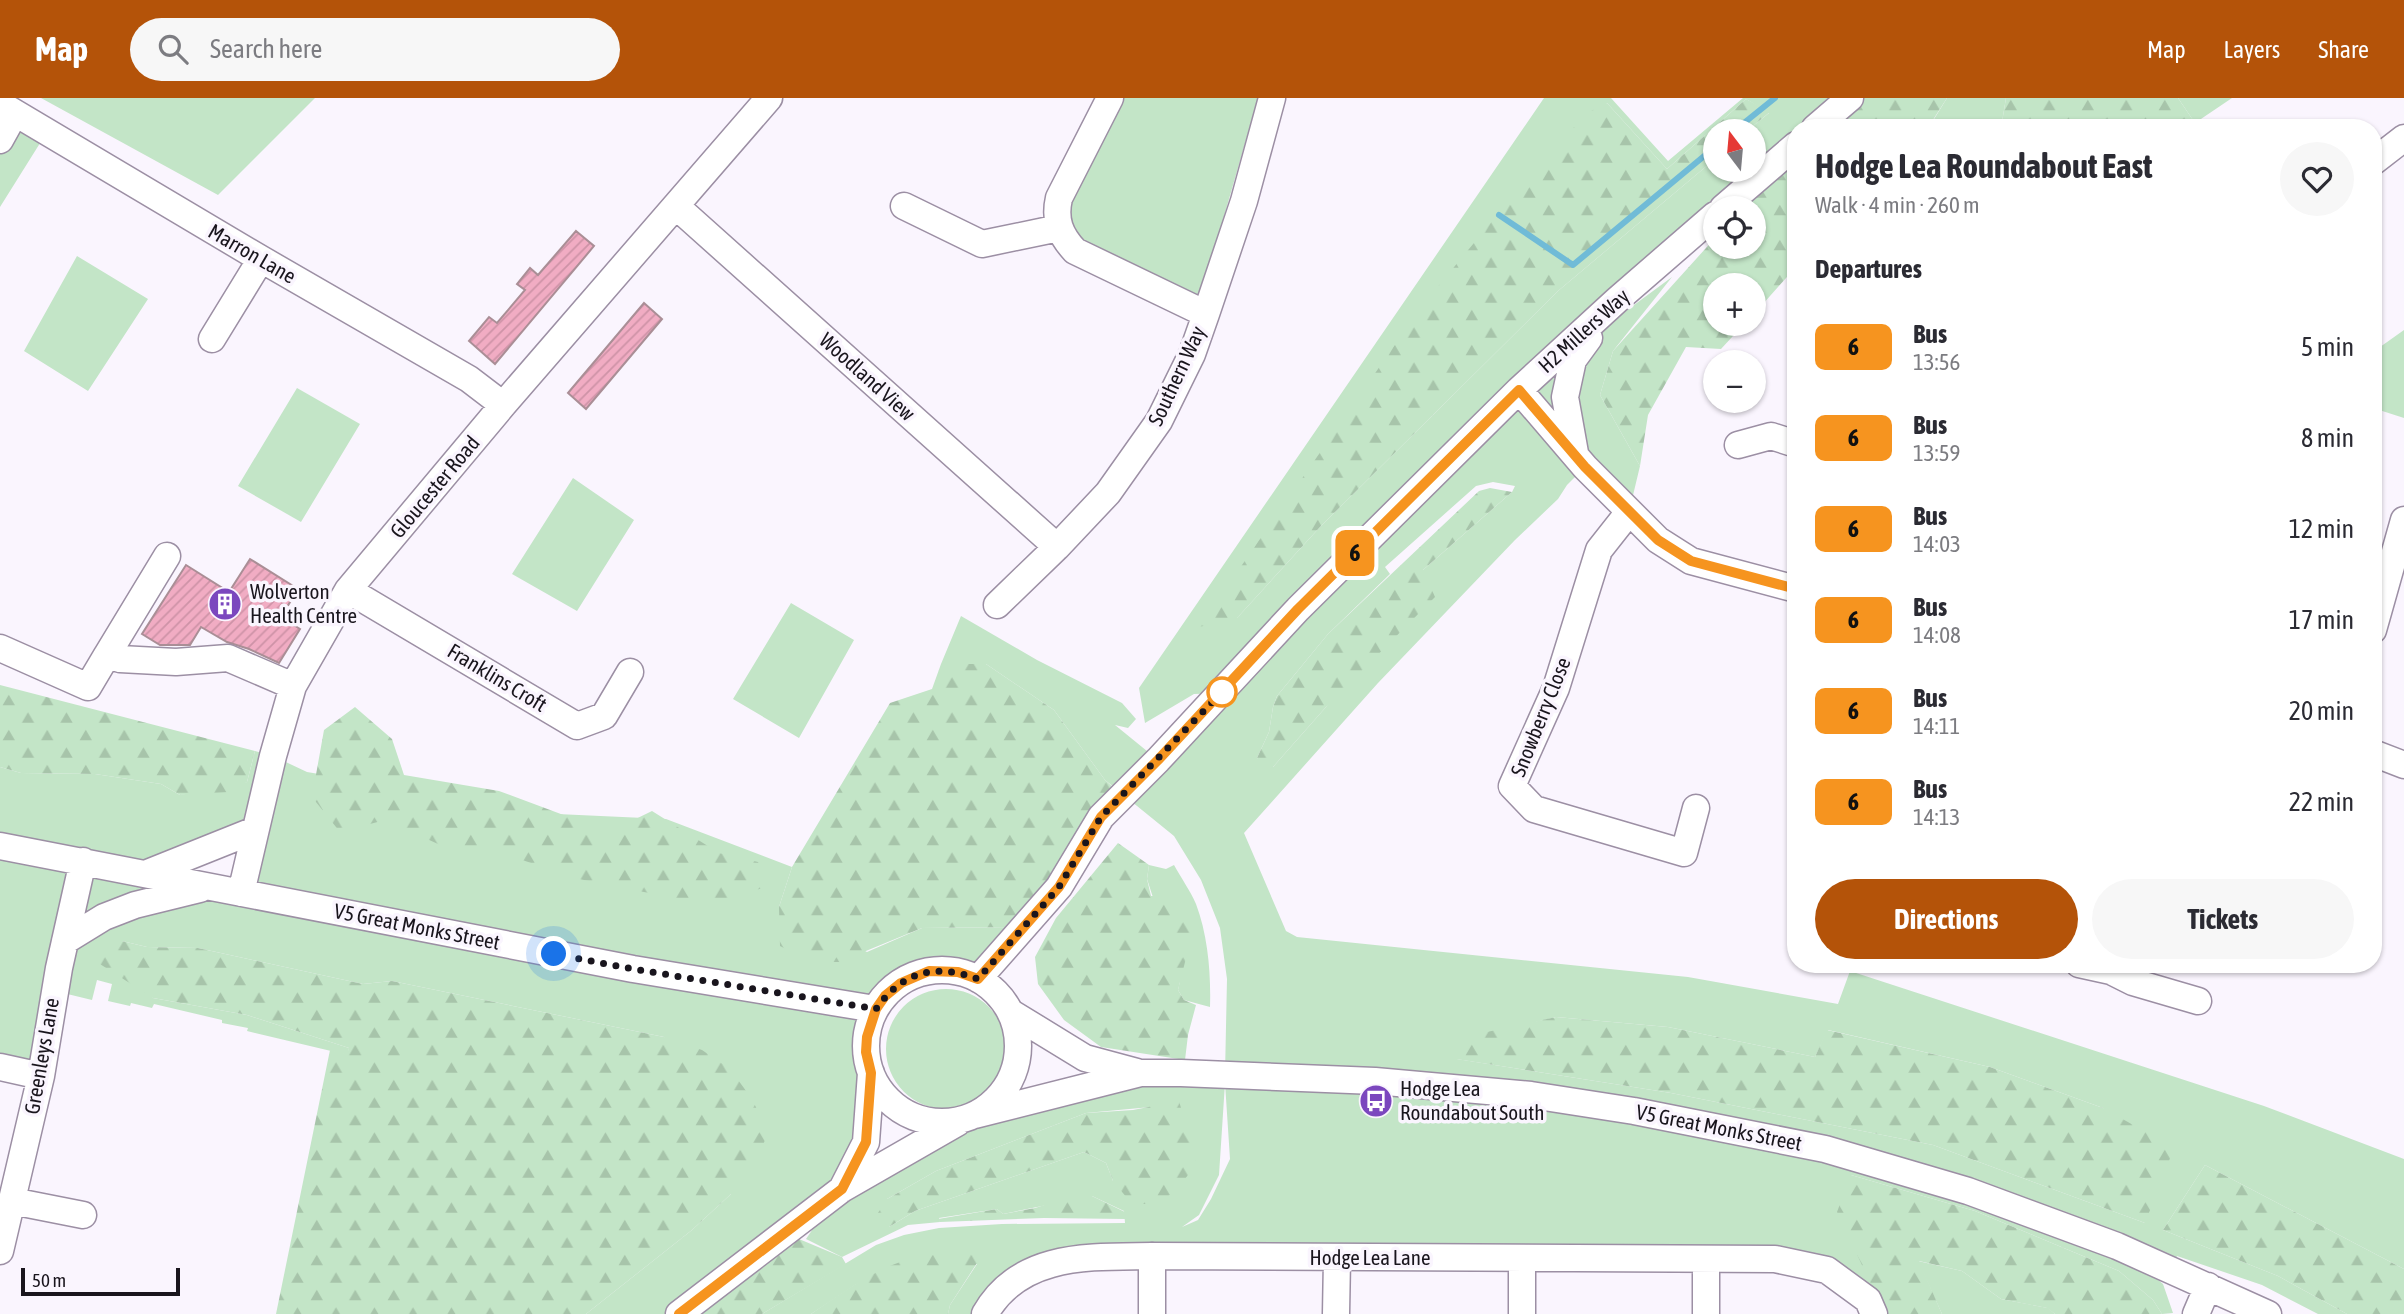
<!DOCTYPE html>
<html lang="en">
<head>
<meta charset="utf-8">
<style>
  :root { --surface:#fff; --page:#f7f7f7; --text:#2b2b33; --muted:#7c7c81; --accent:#b45309 }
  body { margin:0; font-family:"Asap Condensed",sans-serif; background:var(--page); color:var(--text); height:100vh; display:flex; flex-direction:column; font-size:26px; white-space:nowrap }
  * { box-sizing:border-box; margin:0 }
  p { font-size:23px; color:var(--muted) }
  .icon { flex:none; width:38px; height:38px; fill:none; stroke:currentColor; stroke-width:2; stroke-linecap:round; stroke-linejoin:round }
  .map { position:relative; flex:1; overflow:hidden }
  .side { position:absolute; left:1787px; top:21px; width:595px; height:854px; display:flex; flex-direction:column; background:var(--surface); border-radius:28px; box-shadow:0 2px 5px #0004 }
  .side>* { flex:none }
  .badge { padding:0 14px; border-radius:10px; font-size:24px; line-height:46px }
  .needle { width:46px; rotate:344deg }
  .fabs { position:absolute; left:1703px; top:21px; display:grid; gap:14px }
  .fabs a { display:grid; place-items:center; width:63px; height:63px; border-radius:50%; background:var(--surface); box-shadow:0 2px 5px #0004; font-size:35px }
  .scale { position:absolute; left:21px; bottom:18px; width:159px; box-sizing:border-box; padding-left:7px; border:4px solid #19151d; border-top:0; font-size:19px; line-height:24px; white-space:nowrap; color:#19151d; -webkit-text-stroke:5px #faf5fe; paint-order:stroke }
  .you { position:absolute; width:35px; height:35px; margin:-18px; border:5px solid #fff; border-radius:50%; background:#1a73e8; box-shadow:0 0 0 10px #1a73e833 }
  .map>.badge { position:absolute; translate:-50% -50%; box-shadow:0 0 0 4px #fff }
  h2 { padding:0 28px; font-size:26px; line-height:63px }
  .round { display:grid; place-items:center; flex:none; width:74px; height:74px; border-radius:37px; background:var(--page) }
  .headline { display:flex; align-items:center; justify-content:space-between; height:119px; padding:0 28px }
  h1 { font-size:33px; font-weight:700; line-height:52px }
  .primary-button { display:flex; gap:14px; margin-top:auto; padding:14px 28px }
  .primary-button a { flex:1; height:80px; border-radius:42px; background:var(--accent); color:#fff; font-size:28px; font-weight:700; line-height:80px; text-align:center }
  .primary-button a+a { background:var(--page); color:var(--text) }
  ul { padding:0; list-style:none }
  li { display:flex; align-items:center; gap:21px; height:91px; padding:0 28px }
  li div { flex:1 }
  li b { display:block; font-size:26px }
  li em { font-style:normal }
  li .badge { min-width:77px; font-weight:700; text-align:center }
  header { display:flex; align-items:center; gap:42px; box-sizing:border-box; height:98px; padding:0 35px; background:var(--accent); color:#fff }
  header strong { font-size:33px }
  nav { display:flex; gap:38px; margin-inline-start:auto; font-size:24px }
  .search { width:490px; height:63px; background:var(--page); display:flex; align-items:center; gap:18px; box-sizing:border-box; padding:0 24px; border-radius:38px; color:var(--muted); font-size:26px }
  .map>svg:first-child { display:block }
  .green { fill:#c3e5c7; fill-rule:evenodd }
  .forest { fill:url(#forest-firs) }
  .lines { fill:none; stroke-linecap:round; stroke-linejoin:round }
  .stream { stroke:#70bbd7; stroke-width:6 }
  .building { fill:url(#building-hatch); stroke:#aa8e96; stroke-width:2 }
  .minor-casing { stroke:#9c8fa4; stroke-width:29 }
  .minor { stroke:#fff; stroke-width:26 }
  .line-casing { stroke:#fff; stroke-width:16 }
  .line { stroke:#f6941f; stroke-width:10 }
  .walk { stroke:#19151d; stroke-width:7; stroke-dasharray:0 12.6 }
  .stop-dot { fill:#fff; stroke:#f6941f; stroke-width:3.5 }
  .labels { text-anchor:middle; stroke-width:7; stroke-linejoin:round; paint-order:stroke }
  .street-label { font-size:21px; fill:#19151d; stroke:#faf5fe }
  .poi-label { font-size:21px; fill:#19151d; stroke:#faf5fe; text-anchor:start }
</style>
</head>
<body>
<header>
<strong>Map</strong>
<div class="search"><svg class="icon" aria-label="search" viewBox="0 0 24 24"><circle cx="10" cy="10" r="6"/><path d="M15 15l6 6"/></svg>Search here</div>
<nav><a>Map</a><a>Layers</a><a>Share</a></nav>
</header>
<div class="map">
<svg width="2404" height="1216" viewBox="0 0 2404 1216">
  <defs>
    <pattern id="forest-firs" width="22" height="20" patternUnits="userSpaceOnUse" patternTransform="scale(1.75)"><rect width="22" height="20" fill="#c3e5c7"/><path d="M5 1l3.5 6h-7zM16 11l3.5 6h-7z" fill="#a7c4aa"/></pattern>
    <pattern id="building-hatch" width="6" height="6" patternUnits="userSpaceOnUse" patternTransform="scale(1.75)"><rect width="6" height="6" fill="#f1acc3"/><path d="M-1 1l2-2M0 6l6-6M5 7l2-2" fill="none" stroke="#ce93a7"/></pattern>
  </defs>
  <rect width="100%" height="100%" fill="#faf5fe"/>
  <path class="green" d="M41,0h274l-97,97z
    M1119,0h139l-58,202 -126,-60 -7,-24 8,-25z
    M1544,0h67l57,63 75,-63h107l-35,30h-19l-1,17 -268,239 145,-107 -59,74 -13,44 40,71 -11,46 -44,-45 -18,18 -9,14 -43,41 -137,143 -134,150 42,98 11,6 391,40 150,27 12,-33 414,135 140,53v110l-199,-104 -42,65 115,46 69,38h-29l-56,-29 -85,-29 -5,14 -52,-22 43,36 10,29 -11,1 -9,-14 -34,-29 -144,-60 -124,-36 34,139 -58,-44 -781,-5 -61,49h-37l2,-9 27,-41 -75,-2 -47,23 -44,29h-49l114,-69 28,-10 35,-7 63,-4 123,-1 -1,-12 -32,-15 -89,18 -6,-5 -58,9 1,4 -32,3 -66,32 -36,-18 30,-44 -157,119h-93l106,-84 39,-36 -67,-157 -272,-56 -29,3 -165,-36 -51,-1 -25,-6 31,57 94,17 102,33 -1,7 -101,-24 1,-3 -26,-5v-3l-68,-16 -2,4 -21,-5 -1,3 -22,-5 4,-17 -15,-4 -5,20 -37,-9 -14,85 -41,-9v-300l21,6 74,1 66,10 19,11 67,-13 8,-31 18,5 34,16 250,42 109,5 126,48 -13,40 88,45 55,-24 100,-1 -44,52c-10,-4 -20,-8 -31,-9 -39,-1 -75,27 -80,66 -2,14 4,25 4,38 0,10 -5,22 -7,32 -5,23 -10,46 -14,69l134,-49 28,-26 129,-27 84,1 2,-95 -7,-51 -19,-48 -27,-44 -69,-56 -51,-70 -68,-46h-45l20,-48 76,44 85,43 14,16 -8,9 -13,-3 43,35 61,-67 -25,1 -49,29 -6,-35zM1746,1l23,14 -22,18h7v39h-39v-11l-157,132 -238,236 -83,91 370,-515 60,66zM1493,384l22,4 -3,6 -89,78 -97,137 -53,60 -16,-9 12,-26 4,-25 4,-11 51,-62 62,-60 -5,-7 91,-81zM255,733l-14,62 -95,-19zM1556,919l112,10 147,30 13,-27 162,37 113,41 42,115 -212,-78 -262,-52 -214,-34 55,-31zM1225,985l5,76 -19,40 -13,21 -16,7 17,-12 20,-40zM1151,1009l-38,74 -7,-18 -22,-11 -169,59 -26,16 -2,-28 49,-28 150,-58z
    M1947,0h59l-5,30h-68l-2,-4z
    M2178,0h54l-37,25z
    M15,15l32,19 -47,75v-67z
    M77,158l71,43 -60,92 -64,-40z
    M2404,232v88l-31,-10v-56z
    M297,290l63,36 -59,98 -63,-36z
    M573,380l61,42 -57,91 -65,-37z
    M791,505l63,37 -55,98 -66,-39z
    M1149,767l17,4 8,-4c7,13 16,25 22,39 12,32 15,69 14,103l-26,-7 -6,-10 2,-9 -33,-102z
    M886 951a60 60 0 1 1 120 0a60 60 0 1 1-120 0Z
    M1918,1163l44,10 39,28 47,9 7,6h-113z"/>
  <path class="forest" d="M1850,0h97l-16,25 2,5h-113z
    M2006,0h172l17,25 -5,5h-189z
    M1746,1l24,13 -23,19h-32v28l-157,132 -238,236 -83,91 -38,9 222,-320 110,-133 56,-61 20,-10 60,66z
    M1795,56v114l-41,46v-29h-39v39h29l-23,25 -35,-2 -38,68 -8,51 -40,-71 13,-44 102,-113v9h39v-39h-11z
    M1490,390l22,4 -89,78 12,27 -109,110 -53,60h-10l-6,-9 12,-26 4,-25 4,-11 51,-62 151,-143z
    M941,566h45l68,46 51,70 20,18 -103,129 -100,1 -83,34h-27l-32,-16 -1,-39 13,-40 98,-164 42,-14z
    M0,587l255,66 -8,31 -18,10 -49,3 -19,-11 -66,-10 -74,-1 -21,-6z
    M355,609l37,32 12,36 95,16 110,41 43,-21 67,42 39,9 11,24 -60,19 -130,-26 -87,-29 -23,8 -84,-38 -45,12 -28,-35 12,-67z
    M1118,745l31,22 -2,14 4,17h13l25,28 2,14 -13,52 6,10 12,5 -8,30 -3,25 -84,-13 -37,-27 -26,-36 -3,-27 21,-39z
    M122,843l25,6 51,1 165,36 29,-3 272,56 38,13 28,19 22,30 10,21 3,20 -5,13 -29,41 -39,36 -106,84h-310l54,-264 17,4 2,-6 -102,-33 -94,-17 -64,-41 8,-11 15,3z
    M1556,919l112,10 147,30 12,-27 163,37 113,41 71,40 -29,75 -212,-78 -262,-52 -215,-34 8,-22z
    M1179,1003l18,63c-22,26 -27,42 -65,40l-19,-23 -7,-18 -22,-11 -169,59 -26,16 -12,-3 -1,-8 11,-17 49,-28 150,-58 47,-3z
    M2205,1067l199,104v45h-57l-69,-38 -115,-46z
    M1851,1077l124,36 144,60 34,29 9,14h-107l-8,-6 -46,-9 -39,-28 -43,-10 23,53h-57l-48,-102z
    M1073,1098h19l33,16v7l-81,-1 -104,4 -2,-3 59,-10 6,5 32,-6z
    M787,1136l55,23 4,7 -84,50h-83z
    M973,1155l4,10 -27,42 -2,9h-137c34,-23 72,-52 113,-58 16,-2 33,-2 49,-3z"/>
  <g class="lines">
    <path class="stream" d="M1734,33l41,-33
      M1499,117l74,50 142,-118"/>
  </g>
  <path class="building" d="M576,133l18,15 -99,118 -26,-23 20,-24 8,6 28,-33 -8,-6 13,-16 8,7z
    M644,205l18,16 -76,90 -18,-16z
    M250,461l48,30 -17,28 19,12 -21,34 -30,-14 -22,-7 -26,-15 -11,18h-30l-18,-11 44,-69 43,27z"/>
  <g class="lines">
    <defs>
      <path id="minor" d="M1110,0l-51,100c-5,22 1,37 16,53l131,63
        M0,6l261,155 208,120 34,26
        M1815,30l35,-30
        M0,42l15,-27
        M2373,64l31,-24
        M904,108l78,38 77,-16
        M677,109l380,340
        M1723,110l73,-63
        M212,241l49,-80
        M1519,292l66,77 73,73 33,21 105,28
        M1738,347l33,-9 25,8
        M1575,355l-10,-56 8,-37 16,-22
        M1629,414l-30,38 -43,138 -44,98 22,23 150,44 12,-45
        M167,458l-60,99 13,4 56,3 52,-4 65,28
        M348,492l229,136 27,-10 26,-44
        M997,507l60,-58 51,-54 51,-72 33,-67 14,-40 38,-113 28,-103
        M2373,532l31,-110
        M0,550l88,39 19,-32
        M2373,655l31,12
        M0,748l633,123 242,40
        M145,776l110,-44
        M241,795l32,-137 20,-70 55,-96 155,-185 266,-307
        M65,843l39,-24 31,-12 65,-16
        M2079,866l32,7 14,-7
        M866 948a76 76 0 1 1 152 0a76 76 0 1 1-152 0Z
        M2111,873l22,11 65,19
        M978,881l81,-92 42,-70 57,-57 140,-151 221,-219 98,-90 98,-85
        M1010,914l75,46 52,14
        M0,969l41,9
        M975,1017l166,-42h40l194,8 156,14 103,16 191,38 143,42 149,55 151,68
        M842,1091l24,-47 5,-69
        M12,1103l71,14
        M0,1153l41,-175 18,-108 24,-107
        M1706,1161v55
        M679,1216l163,-125 115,-66
        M985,1216c35,-62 106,-57 167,-58l623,3 52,11 41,30 6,14
        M1152,1216v-58
        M1336,1216l1,-55
        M1522,1216v-56
        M2196,1216l12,-28"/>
    </defs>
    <use href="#minor" class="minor-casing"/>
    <use href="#minor" class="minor"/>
  </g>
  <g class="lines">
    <defs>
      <path id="line" d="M679,1216l163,-125 24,-47 5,-69 -5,-21 1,-15 9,-28 9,-13 16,-13 28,-12 29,1 20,7 81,-92 42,-70 57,-57 140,-151 221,-219 66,77 73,73 33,21 105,28"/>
    </defs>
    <use href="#line" class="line-casing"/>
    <use href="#line" class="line"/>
    <path class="walk" d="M554,856l79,15 243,40c27,-38 59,-46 102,-30l81,-92 42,-70 121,-125"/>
  </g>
  <defs>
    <symbol id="building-disc" viewBox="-11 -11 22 22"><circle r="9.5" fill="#7b47be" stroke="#faf5fe"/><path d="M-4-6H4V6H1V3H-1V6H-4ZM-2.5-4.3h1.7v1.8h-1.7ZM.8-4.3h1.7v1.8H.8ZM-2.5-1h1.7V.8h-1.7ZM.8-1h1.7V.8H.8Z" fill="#fff"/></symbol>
    <symbol id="bus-disc" viewBox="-11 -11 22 22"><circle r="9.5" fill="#7b47be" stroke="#faf5fe"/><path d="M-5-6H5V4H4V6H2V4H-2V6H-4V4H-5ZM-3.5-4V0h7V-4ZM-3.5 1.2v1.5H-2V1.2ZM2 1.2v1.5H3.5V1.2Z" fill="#fff"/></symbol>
  </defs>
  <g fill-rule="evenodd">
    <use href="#building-disc" x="206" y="487" width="38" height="38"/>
    <use href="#bus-disc" x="1357" y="984" width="38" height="38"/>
  </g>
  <circle class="stop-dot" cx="1222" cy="594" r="14"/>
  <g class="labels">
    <g class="street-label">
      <text transform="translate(252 156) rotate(30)" y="7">Marron Lane</text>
      <text transform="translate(1584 233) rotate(-42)" y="7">H2 Millers Way</text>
      <text transform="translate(1177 278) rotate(-65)" y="7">Southern Way</text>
      <text transform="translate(867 279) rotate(42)" y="7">Woodland View</text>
      <text transform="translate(435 389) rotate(-50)" y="7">Gloucester Road</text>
      <text transform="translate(497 580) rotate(31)" y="7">Franklins Croft</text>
      <text transform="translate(1541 619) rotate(-68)" y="7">Snowberry Close</text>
      <text transform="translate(417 829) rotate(11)" y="7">V5 Great Monks Street</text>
      <text transform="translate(42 958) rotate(-80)" y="7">Greenleys Lane</text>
      <text transform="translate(1719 1030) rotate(11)" y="7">V5 Great Monks Street</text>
      <text x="1370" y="1167">Hodge Lea Lane</text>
    </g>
    <g class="poi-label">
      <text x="250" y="501">Wolverton<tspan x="250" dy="24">Health Centre</tspan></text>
      <text x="1400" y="998">Hodge Lea<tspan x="1400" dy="24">Roundabout South</tspan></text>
    </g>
  </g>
</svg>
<div class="fabs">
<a><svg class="needle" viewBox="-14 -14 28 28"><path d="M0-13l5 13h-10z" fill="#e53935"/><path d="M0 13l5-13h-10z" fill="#7c7c81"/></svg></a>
<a><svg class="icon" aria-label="locate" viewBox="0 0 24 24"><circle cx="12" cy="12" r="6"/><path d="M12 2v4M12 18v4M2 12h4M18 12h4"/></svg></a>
<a>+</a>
<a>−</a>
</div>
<div class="scale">50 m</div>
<div class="you" style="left:554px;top:856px"></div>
<b class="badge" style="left:1355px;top:455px;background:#f6941f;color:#111">6</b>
<section class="side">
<div class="headline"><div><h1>Hodge Lea Roundabout East</h1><p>Walk · 4 min · 260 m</p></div><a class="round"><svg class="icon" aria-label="heart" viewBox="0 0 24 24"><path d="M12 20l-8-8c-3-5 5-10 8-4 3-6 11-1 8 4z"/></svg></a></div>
<h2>Departures</h2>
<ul>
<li><span class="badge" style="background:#f6941f;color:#111">6</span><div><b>Bus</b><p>13:56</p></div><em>5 min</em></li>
<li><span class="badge" style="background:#f6941f;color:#111">6</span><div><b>Bus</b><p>13:59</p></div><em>8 min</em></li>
<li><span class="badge" style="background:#f6941f;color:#111">6</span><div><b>Bus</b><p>14:03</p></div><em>12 min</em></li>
<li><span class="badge" style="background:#f6941f;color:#111">6</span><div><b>Bus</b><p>14:08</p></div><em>17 min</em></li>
<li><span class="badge" style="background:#f6941f;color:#111">6</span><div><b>Bus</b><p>14:11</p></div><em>20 min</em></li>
<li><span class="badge" style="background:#f6941f;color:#111">6</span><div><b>Bus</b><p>14:13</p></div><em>22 min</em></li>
</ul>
<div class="primary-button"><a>Directions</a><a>Tickets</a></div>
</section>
</div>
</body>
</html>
